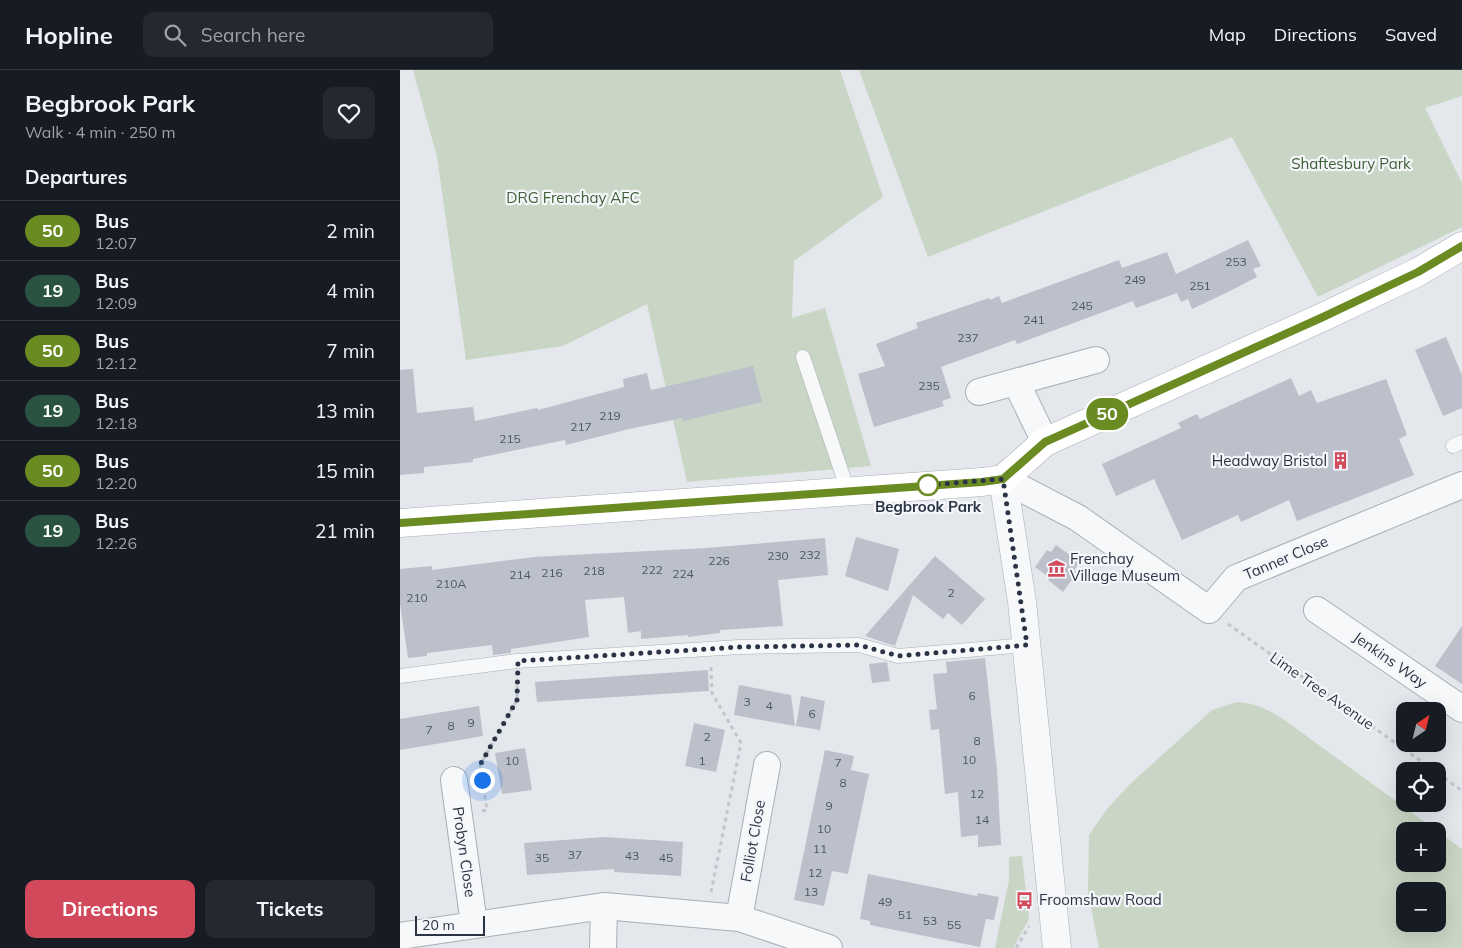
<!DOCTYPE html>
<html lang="en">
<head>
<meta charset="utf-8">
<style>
  :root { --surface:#171b24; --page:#242831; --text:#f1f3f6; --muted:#9ea1a6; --line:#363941; --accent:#d1495b }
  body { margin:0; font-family:Mulish,sans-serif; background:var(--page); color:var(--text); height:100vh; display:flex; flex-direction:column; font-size:19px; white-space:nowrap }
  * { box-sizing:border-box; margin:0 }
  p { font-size:16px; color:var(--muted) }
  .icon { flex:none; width:28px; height:28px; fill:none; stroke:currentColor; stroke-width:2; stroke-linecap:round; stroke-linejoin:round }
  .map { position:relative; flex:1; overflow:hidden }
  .drawer { display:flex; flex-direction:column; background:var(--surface); width:400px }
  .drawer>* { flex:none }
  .badge { padding:0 10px; border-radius:16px; font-size:18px; line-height:32px }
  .needle { width:32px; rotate:35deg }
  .tools { position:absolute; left:996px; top:632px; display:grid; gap:10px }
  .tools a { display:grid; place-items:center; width:50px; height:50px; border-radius:10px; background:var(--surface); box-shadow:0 5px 20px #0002; font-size:25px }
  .scale { position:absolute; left:15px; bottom:12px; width:70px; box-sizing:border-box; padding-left:5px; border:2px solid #2b3445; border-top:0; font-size:14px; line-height:18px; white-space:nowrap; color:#2b3445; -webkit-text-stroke:4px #f4f6f9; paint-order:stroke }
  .you { position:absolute; width:25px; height:25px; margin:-12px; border:4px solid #fff; border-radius:50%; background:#1a73e8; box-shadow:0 0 0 8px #1a73e833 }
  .map>.badge { position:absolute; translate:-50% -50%; box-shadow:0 0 0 2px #fff }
  h2 { padding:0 25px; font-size:19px; line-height:45px }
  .round { display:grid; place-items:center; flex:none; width:52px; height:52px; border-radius:10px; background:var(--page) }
  .headline { display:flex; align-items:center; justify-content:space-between; height:85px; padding:0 25px }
  h1 { font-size:24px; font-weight:700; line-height:38px }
  .primary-button { display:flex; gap:10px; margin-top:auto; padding:10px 25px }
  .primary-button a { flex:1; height:58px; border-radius:10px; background:var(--accent); color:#fff; font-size:20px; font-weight:700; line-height:58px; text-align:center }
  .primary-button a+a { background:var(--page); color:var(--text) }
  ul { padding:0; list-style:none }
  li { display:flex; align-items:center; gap:15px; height:60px; padding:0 25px; border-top:1px solid var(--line) }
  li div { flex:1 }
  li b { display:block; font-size:19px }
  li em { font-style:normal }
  li .badge { min-width:55px; font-weight:700; text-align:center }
  header { display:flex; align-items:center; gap:30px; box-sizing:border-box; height:70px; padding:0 25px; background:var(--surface); border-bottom:1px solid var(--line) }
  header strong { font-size:24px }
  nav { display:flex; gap:28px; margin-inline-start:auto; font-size:18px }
  .search { width:350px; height:45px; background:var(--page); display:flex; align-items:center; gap:12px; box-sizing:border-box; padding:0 18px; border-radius:10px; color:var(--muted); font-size:19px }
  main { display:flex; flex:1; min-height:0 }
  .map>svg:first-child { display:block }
  .green { fill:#c9d6c5; fill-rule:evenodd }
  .building { fill:#bbc0ca }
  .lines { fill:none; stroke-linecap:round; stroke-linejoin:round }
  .service-casing { stroke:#a9aeb7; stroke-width:15 }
  .minor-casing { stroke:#a9aeb7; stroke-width:28 }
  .tertiary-casing { stroke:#a9aeb7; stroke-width:29 }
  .secondary-casing { stroke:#a9aeb7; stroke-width:29 }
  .path { stroke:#c2c5cb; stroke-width:3; stroke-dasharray:4 4; stroke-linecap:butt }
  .service { stroke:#f7f8fa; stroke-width:14 }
  .minor { stroke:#f7f8fa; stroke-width:26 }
  .tertiary { stroke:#f7f8fa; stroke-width:28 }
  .secondary { stroke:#fff; stroke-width:28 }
  .line-casing { stroke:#fff; stroke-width:11 }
  .line { stroke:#6a8a22; stroke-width:8 }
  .walk { stroke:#2b3445; stroke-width:5; stroke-dasharray:0 9 }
  .stop-dot { fill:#fff; stroke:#6a8a22; stroke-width:2.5 }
  .labels { text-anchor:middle; stroke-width:4.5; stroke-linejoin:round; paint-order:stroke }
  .number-label { font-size:12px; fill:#4f5766 }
  .park-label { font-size:15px; fill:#3f6138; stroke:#f4f6f9 }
  .poi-label { font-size:15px; fill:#2b3445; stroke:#f4f6f9; text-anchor:start }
  .stop-label { font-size:15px; font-weight:bold; fill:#2b3445; stroke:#f4f6f9 }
  .street-label { font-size:15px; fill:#2b3445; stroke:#f4f6f9 }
</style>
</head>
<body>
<header>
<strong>Hopline</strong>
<div class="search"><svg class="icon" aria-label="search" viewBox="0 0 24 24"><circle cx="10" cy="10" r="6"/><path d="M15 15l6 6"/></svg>Search here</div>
<nav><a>Map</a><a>Directions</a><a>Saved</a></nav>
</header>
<main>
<section class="drawer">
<div class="headline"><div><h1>Begbrook Park</h1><p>Walk · 4 min · 250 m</p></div><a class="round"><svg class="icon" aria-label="heart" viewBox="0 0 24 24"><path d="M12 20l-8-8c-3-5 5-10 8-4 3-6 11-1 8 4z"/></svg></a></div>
<h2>Departures</h2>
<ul>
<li><span class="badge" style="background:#6a8a22;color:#fff">50</span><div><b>Bus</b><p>12:07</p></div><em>2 min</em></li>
<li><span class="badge" style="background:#2b5341;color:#fff">19</span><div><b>Bus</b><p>12:09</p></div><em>4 min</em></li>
<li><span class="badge" style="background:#6a8a22;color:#fff">50</span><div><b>Bus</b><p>12:12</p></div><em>7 min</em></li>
<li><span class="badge" style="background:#2b5341;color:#fff">19</span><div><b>Bus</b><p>12:18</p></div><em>13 min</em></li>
<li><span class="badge" style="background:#6a8a22;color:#fff">50</span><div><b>Bus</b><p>12:20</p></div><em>15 min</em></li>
<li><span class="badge" style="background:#2b5341;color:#fff">19</span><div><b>Bus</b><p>12:26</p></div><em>21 min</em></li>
</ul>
<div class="primary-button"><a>Directions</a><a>Tickets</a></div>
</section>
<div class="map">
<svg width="1062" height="878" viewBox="0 0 1062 878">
  <rect width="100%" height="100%" fill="#e4e7ec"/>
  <path class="green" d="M13,0h427l43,127 -89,64 -2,57 33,-10 46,158 -184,16 -40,-178 -84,42 -97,14 -29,-203z
    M459,0h603v26l-37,12 37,75v44l-144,70 -86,-160 -304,120z
    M837,632c18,1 30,7 46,17l179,130v99h-363l-11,-56 1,-57 18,-26 22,-24 83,-75zM1038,761v33h-33v-33zM1038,821v33h-33v-33z
    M622,786l7,63 -16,29h-18l14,-68v-23z"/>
  <path class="building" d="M848,170l13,26 -8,3 4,8 -29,15 -36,17 -4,-10 -7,3 -4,-9 -41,15 -3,-7 -116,43 -2,-4 -74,27 10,31 -9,3 2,5 -70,21 -16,-53 27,-8 -9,-22 42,-16 -2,-5 73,-25 1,2 9,-4 3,7 117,-43 3,8 45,-16 9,22z
    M1046,267l16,38v33l-19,8 -28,-66z
    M353,296l9,36 -79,19v-3l-54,11 -63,16 -1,-5 -92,19v3l-49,5v6l-24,2v-105l13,-1 4,44 56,-6 2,14 62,-13 1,2 86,-23 -1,-8 24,-6 4,17z
    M891,308l8,18 12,-6 6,13 69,-24 21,56 -8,4 15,36 -117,46 -8,-21 -48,22 -3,-7 -56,25 -28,-61 -38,17 -14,-32 79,-36 -3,-5 19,-9 3,5z
    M456,467l43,12 -11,42 -43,-15z
    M425,468l3,37 -50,5 5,46 -63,4v3l-32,4v-2l-47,4v-8l-13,2 -4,-36 -39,3 4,37 -78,12v4l-18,2 -1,-10 -65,8v3l-19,2 -8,-54v-35l32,-3v4l102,-13 172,-9z
    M656,475l24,17 -6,8 3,3 -14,19 -15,-12 2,-2 -15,-11 12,-17 4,2z
    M535,486l50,43 -23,26 -14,-12 -5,6 -30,-24 -18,51 -30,-10z
    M1062,556v58l-27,-18z
    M585,588l12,111 4,76 -23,2v-12l-17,2 -3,-45 -13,2 -6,-65 -8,1 -2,-20 8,-1 -4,-35 14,-1 -1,-11z
    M487,592l3,19 -18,2 -3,-19z
    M308,600l1,21 -172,11 -2,-20z
    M339,615l52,10 4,31 -61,-11z
    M401,626l24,5 -5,29 -24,-4z
    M79,636l4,30 -83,14v-31z
    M294,653l31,7 -9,42 -31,-6z
    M125,678l7,42 -30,4 -7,-41z
    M425,680l29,6 -3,14 18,4 -21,100 -16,-3 -8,35 -30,-6z
    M204,767l79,5 -2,34 -67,-4v-3l-87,6 -3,-32z
    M468,804l109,22 1,-3 21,4 -5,23 -8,-1 -6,28 -110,-22v-4l-10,-2z"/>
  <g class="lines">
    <defs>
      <path id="service" d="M403,287l45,134
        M1053,376l9,-4
        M0,606l117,-15 222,-14 120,-2 39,11 129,-11"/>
      <path id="minor" d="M616,312l29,60
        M579,322l117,-32
        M603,409l75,39 131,92 27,-32 226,-93
        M917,540l145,99
        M54,710l20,144
        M339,848l28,-153
        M0,866l204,-30 135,12 90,30
        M203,878l1,-42"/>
      <path id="tertiary" d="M603,409l19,123 35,346"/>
      <path id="secondary" d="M0,453l582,-41 21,-3 42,-37 278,-125 95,-45 44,-26"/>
    </defs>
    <use href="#service" class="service-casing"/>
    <use href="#minor" class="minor-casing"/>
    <use href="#tertiary" class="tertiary-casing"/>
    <use href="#secondary" class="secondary-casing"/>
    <path class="path" d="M828,554l207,147
      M311,597l1,26 29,50 -30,149
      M1038,703l24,18
      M82,741l5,-1 -7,-45 37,-65v-20
      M616,878l13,-22"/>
    <use href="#service" class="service"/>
    <use href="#minor" class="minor"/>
    <use href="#tertiary" class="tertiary"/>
    <use href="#secondary" class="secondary"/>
  </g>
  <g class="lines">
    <defs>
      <path id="line" d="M0,453l582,-41 21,-3 42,-37 278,-125 95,-45 44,-26"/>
    </defs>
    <use href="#line" class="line-casing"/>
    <use href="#line" class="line"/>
    <path class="walk" d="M82,710l-2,-15 37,-65 1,-39 222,-14 119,-2 39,11 129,-11 -24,-166 -75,6"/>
  </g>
  <defs>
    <symbol id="building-bare" viewBox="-9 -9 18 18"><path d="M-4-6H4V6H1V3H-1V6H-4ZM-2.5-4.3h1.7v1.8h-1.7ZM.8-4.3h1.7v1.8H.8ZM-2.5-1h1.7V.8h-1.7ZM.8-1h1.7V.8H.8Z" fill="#d1495b" stroke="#f4f6f9" stroke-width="2.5" paint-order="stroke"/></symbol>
    <symbol id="museum-bare" viewBox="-9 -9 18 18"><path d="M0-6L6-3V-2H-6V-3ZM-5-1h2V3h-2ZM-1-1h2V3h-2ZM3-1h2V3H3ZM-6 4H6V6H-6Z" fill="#d1495b" stroke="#f4f6f9" stroke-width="2.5" paint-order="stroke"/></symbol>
    <symbol id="bus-bare" viewBox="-9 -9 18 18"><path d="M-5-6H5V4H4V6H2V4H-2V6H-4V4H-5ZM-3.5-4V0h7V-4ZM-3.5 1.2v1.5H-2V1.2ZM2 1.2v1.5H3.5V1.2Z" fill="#d1495b" stroke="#f4f6f9" stroke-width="2.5" paint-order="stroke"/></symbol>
  </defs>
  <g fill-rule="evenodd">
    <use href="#building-bare" x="928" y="378" width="25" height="25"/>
    <use href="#museum-bare" x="644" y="486" width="25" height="25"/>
    <use href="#bus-bare" x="612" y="818" width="25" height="25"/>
  </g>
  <circle class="stop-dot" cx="528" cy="415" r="10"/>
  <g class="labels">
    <g class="number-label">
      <text x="836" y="196">253</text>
      <text x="735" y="214">249</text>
      <text x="800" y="220">251</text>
      <text x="682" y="240">245</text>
      <text x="634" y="254">241</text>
      <text x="568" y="272">237</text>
      <text x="529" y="320">235</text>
      <text x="210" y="350">219</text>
      <text x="181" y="361">217</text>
      <text x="110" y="373">215</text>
      <text x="410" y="489">232</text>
      <text x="378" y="490">230</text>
      <text x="319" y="495">226</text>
      <text x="252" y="504">222</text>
      <text x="194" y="505">218</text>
      <text x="152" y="507">216</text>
      <text x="283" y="508">224</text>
      <text x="120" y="509">214</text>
      <text x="51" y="518">210A</text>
      <text x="551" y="527">2</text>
      <text x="17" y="532">210</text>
      <text x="572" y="630">6</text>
      <text x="347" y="636">3</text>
      <text x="369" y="640">4</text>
      <text x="412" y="648">6</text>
      <text x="71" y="657">9</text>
      <text x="51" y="660">8</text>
      <text x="29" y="664">7</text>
      <text x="307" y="671">2</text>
      <text x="577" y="675">8</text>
      <text x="569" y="694">10</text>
      <text x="112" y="695">10</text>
      <text x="302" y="695">1</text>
      <text x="438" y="697">7</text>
      <text x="443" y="717">8</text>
      <text x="577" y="728">12</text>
      <text x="429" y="740">9</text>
      <text x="582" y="754">14</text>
      <text x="424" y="763">10</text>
      <text x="420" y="783">11</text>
      <text x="175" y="789">37</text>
      <text x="232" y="790">43</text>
      <text x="142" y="792">35</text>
      <text x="266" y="792">45</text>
      <text x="415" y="807">12</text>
      <text x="411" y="826">13</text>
      <text x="485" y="836">49</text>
      <text x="505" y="849">51</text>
      <text x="530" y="855">53</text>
      <text x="554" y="859">55</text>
    </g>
    <g class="park-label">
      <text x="951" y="99">Shaftesbury Park</text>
      <text x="173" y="133">DRG Frenchay AFC</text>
    </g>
    <g class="poi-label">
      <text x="927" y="396" text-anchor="end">Headway Bristol</text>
      <text x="670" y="494">Frenchay<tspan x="670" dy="17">Village Museum</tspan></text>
      <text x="639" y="835">Froomshaw Road</text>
    </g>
    <g class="stop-label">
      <text x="528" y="442">Begbrook Park</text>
    </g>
    <g class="street-label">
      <text transform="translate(886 488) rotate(-23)" y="5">Tanner Close</text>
      <text transform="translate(990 590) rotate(35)" y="5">Jenkins Way</text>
      <text transform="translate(922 621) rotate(35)" y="5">Lime Tree Avenue</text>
      <text transform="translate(353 771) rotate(-80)" y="5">Folliot Close</text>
      <text transform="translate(64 782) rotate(82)" y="5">Probyn Close</text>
    </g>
  </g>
</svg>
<div class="tools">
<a><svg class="needle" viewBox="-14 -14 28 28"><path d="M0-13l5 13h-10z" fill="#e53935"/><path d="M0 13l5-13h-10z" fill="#9ea1a6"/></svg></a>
<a><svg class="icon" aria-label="locate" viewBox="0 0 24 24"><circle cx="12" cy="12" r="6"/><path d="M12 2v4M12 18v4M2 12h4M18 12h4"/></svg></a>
<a>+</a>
<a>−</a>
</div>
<div class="scale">20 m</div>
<div class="you" style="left:82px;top:710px"></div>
<b class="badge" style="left:707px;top:344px;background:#6a8a22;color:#fff">50</b>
</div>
</main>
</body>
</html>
